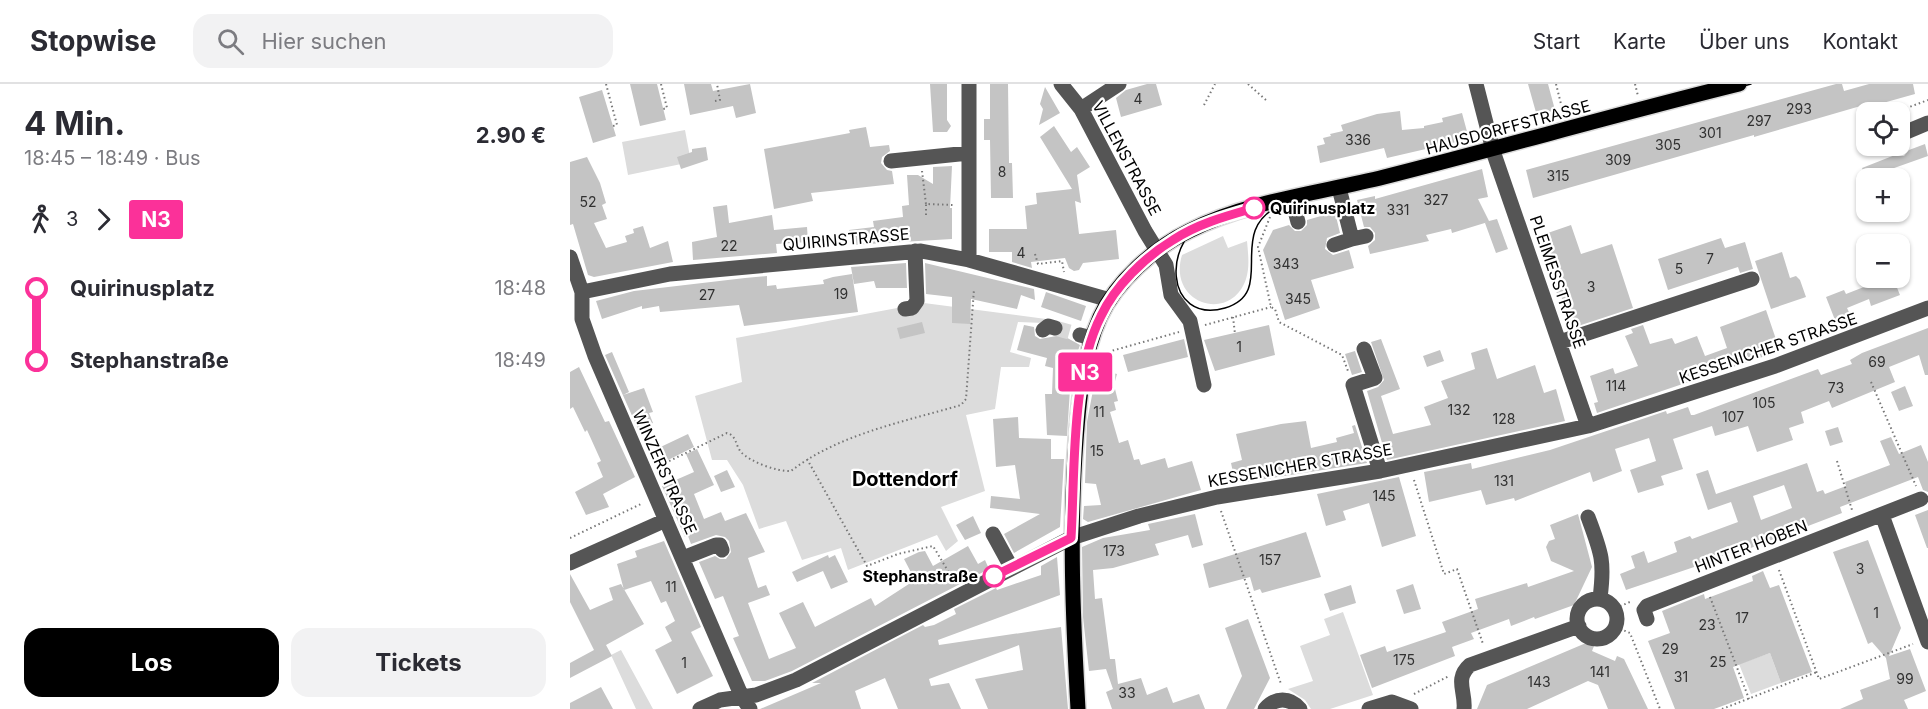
<!DOCTYPE html>
<html lang="de">
<head>
<meta charset="utf-8">
<style>
  :root { --surface:#fff; --page:#f2f2f3; --text:#2b2b33; --muted:#7c7c81; --line:#e1e1e2; --accent:#000 }
  body { margin:0; font-family:Inter,sans-serif; background:var(--page); color:var(--text); height:100vh; display:flex; flex-direction:column; font-size:22px; white-space:nowrap }
  * { box-sizing:border-box; margin:0 }
  p { font-size:20px; color:var(--muted) }
  .icon { flex:none; width:33px; height:33px; fill:none; stroke:currentColor; stroke-width:2; stroke-linecap:round; stroke-linejoin:round }
  .map { position:relative; flex:1; overflow:hidden }
  .sheet { display:flex; flex-direction:column; background:var(--surface); width:570px }
  .sheet>* { flex:none }
  .badge { padding:0 12px; border-radius:4px; font-size:21px; line-height:39px }
  .fabs { position:absolute; left:1286px; top:18px; display:grid; gap:12px }
  .fabs a { display:grid; place-items:center; width:54px; height:54px; border-radius:12px; background:var(--surface); box-shadow:0 2px 4px #0004; font-size:30px }
  .map>.badge { position:absolute; translate:-50% -50%; box-shadow:0 0 0 3px #fff }
  .legs { display:flex; align-items:center; gap:9px; height:66px; padding:0 24px; font-size:20px }
  .legs p { margin-inline-start:auto }
  .overview { display:flex; align-items:center; justify-content:space-between; height:102px; padding:0 24px }
  h1 { font-size:33px; font-weight:700; line-height:45px }
  .button { display:flex; gap:12px; margin-top:auto; padding:12px 24px }
  .button a { flex:1; height:69px; border-radius:18px; background:var(--accent); color:#fff; font-size:24px; font-weight:700; line-height:69px; text-align:center }
  .button a+a { background:var(--page); color:var(--text) }
  ul { padding:0 24px; list-style:none }
  li { display:flex; align-items:center; gap:21px; height:72px; font-size:22px }
  li i { display:grid; place-items:center; width:9px; height:100%; margin:0 8px; background:currentColor }
  li i::after { content:''; width:15px; height:15px; margin:-8px; border:4px solid; border-radius:50%; background:var(--surface) }
  li p { margin-inline-start:auto }
  li:first-child i { background:linear-gradient(#0000 50%,currentColor 0) }
  li:last-child i { background:linear-gradient(currentColor 50%,#0000 0) }
  header { display:flex; align-items:center; gap:36px; box-sizing:border-box; height:84px; padding:0 30px; background:var(--surface); border-bottom:2px solid var(--line) }
  header strong { font-size:28px }
  nav { display:flex; gap:33px; margin-inline-start:auto; font-size:21px }
  .search { width:420px; height:54px; background:var(--page); display:flex; align-items:center; gap:15px; box-sizing:border-box; padding:0 21px; border-radius:18px; color:var(--muted); font-size:22px }
  main { display:flex; flex:1; min-height:0 }
  .map>svg:first-child { display:block }
  .green { fill:#dcdcdc }
  .building { fill:#c4c4c4; fill-rule:evenodd }
  .lines { fill:none; stroke-linecap:round; stroke-linejoin:round }
  .minor-tunnel { stroke:#d9d9d9; stroke-width:15; stroke-dasharray:15 8; stroke-linecap:butt }
  .major-casing { stroke:#dbdbdb; stroke-width:18 }
  .path { stroke:#777; stroke-width:2; stroke-dasharray:1.5 3; stroke-linecap:butt }
  .minor { stroke:#555; stroke-width:15 }
  .major { stroke:#000; stroke-width:15 }
  .tram { stroke:#000; stroke-width:1.5 }
  .line-1-casing { stroke:#fff; stroke-width:14 }
  .line-1 { stroke:#fb3199; stroke-width:9 }
  .stop-1-dot { fill:#fff; stroke:#fb3199; stroke-width:3 }
  .labels { text-anchor:middle; stroke-width:4.5; stroke-linejoin:round; paint-order:stroke }
  .number-label { font-size:14px; fill:#313131 }
  .street-label { font-size:16px; fill:#000; stroke:#fff }
  .stop-label { font-size:16px; font-weight:bold; fill:#000; stroke:#fff; text-anchor:start }
  .quarter-label { font-size:20px; font-weight:bold; fill:#000; stroke:#fff }
</style>
</head>
<body>
<header>
<strong>Stopwise</strong>
<div class="search"><svg class="icon" aria-label="search" viewBox="0 0 24 24"><circle cx="10" cy="10" r="6"/><path d="M15 15l6 6"/></svg>Hier suchen</div>
<nav><a>Start</a><a>Karte</a><a>Über uns</a><a>Kontakt</a></nav>
</header>
<main>
<section class="sheet">
<div class="overview"><div><h1>4 Min.</h1><p>18:45 – 18:49 · Bus</p></div><b>2.90 €</b></div>
<div class="legs"><svg class="icon" aria-label="walk" viewBox="0 0 24 24"><circle cx="13" cy="4" r="2"/><path d="M13 8l-2 6 4 7M11 14l-3 7M7 12l3-4h3l4 4"/></svg>3<svg class="icon" aria-label="forward" viewBox="0 0 24 24"><path d="M9 5l7 7-7 7"/></svg><b class="badge" style="background:#fb3199;color:#fff">N3</b></div>
<ul>
<li><i style="color:#fb3199"></i><b>Quirinusplatz</b><p>18:48</p></li>
<li><i style="color:#fb3199"></i><b>Stephanstraße</b><p>18:49</p></li>
</ul>
<div class="button"><a>Los</a><a>Tickets</a></div>
</section>
<div class="map">
<svg width="1358" height="625" viewBox="0 0 1358 625">
  <rect width="100%" height="100%" fill="#fff"/>
  <path class="green" d="M115,46l6,32 -63,13 -6,-33z
    M653,152l5,12 19,-7c1,12 3,26 -1,38 -15,45 -79,25 -64,-24z
    M354,219l122,16 -2,4 -26,-1 -8,30 21,6 -2,9h-28l-6,42 -29,6 19,76 -44,16 17,34 -12,10 -9,-16 -89,35 -7,-22 -39,12 -16,-39 -27,8 -16,-44 -16,-25h-15l-17,-64 47,-14 -6,-44z
    M773,528l30,83 -43,14h-19l-6,-9 -17,-11 25,-8 -13,-35 30,-11 -6,-16z
    M51,566l32,59h-17l-25,-54z
    M1200,569l11,30 -30,11 -12,-30z"/>
  <path class="building" d="M60,0h27l9,36 -26,6z
    M114,0h27l2,7 37,-7 6,29 -20,5 -3,-12 -43,9z
    M360,0h17v36l4,6 -4,6h-14z
    M420,0h18l1,79h3l1,35h-22l-1,-58h-6v-21h6z
    M577,0h9l6,21 -41,12 -5,-19 10,-8z
    M958,0h20l7,26 -18,6z
    M1266,0h6l2,7 25,-7h44l2,10 -50,14 -1,-3 -110,32v-2l-221,63 -7,-28z
    M475,3l15,26 -21,12 4,-16 -3,-5z
    M32,6l14,46 -23,7 -14,-46z
    M830,27l2,19 22,-2v-2l19,-4 -1,-4 20,-5 7,26 -82,19 -3,-10 -64,15 -3,-17 8,-2 -2,-6 8,-2 -1,-2 13,-3 -2,-6 36,-11z
    M484,42l17,26 6,-5 13,20 -13,8 4,28 -6,-2 4,33 37,-4 3,29 -36,4 -4,7 -5,1 -5,-3 -4,-10 -34,4 1,6 -20,-6v-10h-23v-23h38l-2,-23 12,-2 -1,-11 36,-4 -32,-52z
    M296,43l4,20 19,-2 1,6 -8,6 -1,6 6,7 5,1 2,13 -83,9 2,8 -39,8 -10,-60 86,-16 -1,-3z
    M1355,60l3,12 -62,22 -4,-10 33,-13 9,1 5,-6z
    M136,63l2,13 -27,9 -4,-12 15,-5v-3z
    M17,73l13,26 6,20 -4,2 5,14 -13,4 12,25 21,-6 -2,-6 9,-3 -1,-4 10,-3 7,22 18,-7 5,21 -79,15 -6,-2 -15,-51 -3,1v-63z
    M382,82l-2,42h2v31l-101,6 -2,-15 25,-3 -1,-6 30,-4 -1,-11 7,-1 -2,-30h11l15,9v-17z
    M912,85l6,28 -10,2 11,22 8,-2 11,30 -12,4 -11,-30 3,-1 -36,11 -1,-4 -25,6 3,6 -59,13 -2,-8 7,-6v-7l-5,-6h-6l-7,-27 18,-4v3z
    M157,121l2,18 43,-8 2,15 33,-3 1,15 -32,2 1,9 -84,7 -1,-18 25,-5 -4,-30z
    M765,128l5,21 -13,5 -2,11 8,6 16,-5 5,18 -43,12 9,28 -35,12 -22,-70 10,-20 16,-5 6,6h6l6,-6v-5z
    M1001,141l10,29 31,-10 21,64 -61,20 -11,-32 -3,1 -4,-13 3,-1 -15,-48z
    M1151,154l4,10 20,-6 8,27 -13,4 -2,-6 -70,23 -10,-31z
    M1212,168l8,26 6,-2 4,4 6,17 -35,12 -16,-48z
    M336,179l1,25h-31l-2,-7 -20,3 -3,-17z
    M355,179l109,26 1,11 -14,-5 -4,14 -46,-10 -1,25 -18,-1v-26l-26,-3z
    M282,190l6,38 -114,14 -5,-21 -79,7 -1,-6 -17,3v-3l-40,13 -6,-18 38,-10 111,-13 22,-2v10l9,-1 1,4 47,-5 -1,-4 10,-3z
    M1296,194h27l7,17 -29,11 -2,-7 -22,9 3,6 -15,6 -9,-23 18,-7 2,4 23,-9z
    M476,208l40,14 -5,15 -40,-14z
    M1196,226l14,41 -183,62 -3,-10 4,-1 -8,-26 23,-8 2,6 23,-8 -13,-30 8,-3 -2,-4 12,-4 7,19 22,-6 3,6 22,-8 8,20 22,-8 -7,-21z
    M352,238l3,11 -25,6 -3,-11z
    M454,241l10,2 1,9 5,3 22,-4 18,10 -15,44h5l-3,47 -20,-1 -2,-41h7l1,-26 -8,-2 2,-8 -30,-8z
    M699,241l6,30 -60,16 -11,-31z
    M1358,244v47h-3l-6,-20 -30,12 6,15 -63,26 -3,-7 -28,11 3,11 -15,5 4,12 -36,12 -9,-26 -33,10 -3,-10 -39,13 10,30 -22,7 3,9 -26,8 -8,-23 26,-9 -7,-23 -34,11 7,22 -29,11 -3,-10 -75,29 -1,-3 -28,7 -5,-15 -52,12 -5,-30 47,-9 1,6 78,-19 116,-39 1,3 21,-7 3,8h3l124,-46 3,6 31,-11 -2,-4 12,-7z
    M614,255l4,18 -60,15 -5,-17z
    M811,255l19,50 -19,7 12,38 38,-9 -7,-18 24,-9 -7,-17 34,-12 -4,-16 16,-5 10,31 38,-14 9,28 12,-4 9,32 -178,39 -20,-69 11,-4 6,-7 -13,-38z
    M870,266l4,11 -17,6 -4,-11z
    M785,267l7,21 -10,3 -7,-21z
    M42,268l17,40 -6,3 21,-7 9,24 -4,1 4,10 -15,6 -33,-74z
    M9,283l26,55 4,-1 26,56 -32,17 6,13 -23,8 -11,-23 28,-15 -6,-14 4,-2 -14,-31 -2,2 -12,-25 -3,2v-37z
    M527,285l20,5 -3,11 4,16 -4,1 2,8 -6,2 9,31 9,-3 6,20 5,-1 2,6 24,-7 3,10 24,-7 9,29 -113,32 -5,-3 1,-13 17,-1 -5,-21 -11,-1 2,-61z
    M1335,302l8,20 -14,5 -8,-19z
    M448,333l1,21 32,1v20h13l-4,68 -46,26 -10,-19 36,-20 -50,-6 1,-12 29,3 -5,-34 -19,2 -3,-48z
    M736,337l5,27 26,-6 -1,-4 18,-5 -2,-7 3,-1 12,38 -121,19v-2l-11,2 -4,-19 11,-3 -6,-26 45,-10z
    M1268,343l5,15 -13,4 -5,-15z
    M118,350l6,13 -38,19 -6,-14z
    M1321,353l8,17 22,-9 7,17v30l-5,-2 -5,-13 -78,30 2,6 -107,41 -1,-4 -25,12 -83,28 -6,-16 15,-6 -4,-12 13,-5 4,12 29,-11 -3,-10 16,-6 2,3 46,-17 -7,-20 -23,8 -12,-36 12,-4 8,24 91,-31 10,29 6,-2 2,4 21,-8 -1,-4 45,-17 -10,-24zM1214,401l8,23 -31,12 -8,-24z
    M127,365l17,36 -20,9 10,25 17,-7 4,9 21,-8 19,39 -17,6 10,30 8,-3 4,10 -22,8 21,56 27,-11 -17,-35 24,-11 12,25 56,-29 4,8 40,-26 -11,-21 15,-7 6,-1 8,15 35,-20 10,18 7,-4 4,9 -197,102 -27,10h-13l-19,-43 6,-2 -16,-40 -8,3 -16,-37 16,-6 5,3h6l5,-7 -2,-11 -4,-4 -9,-2 -25,9 -3,-8 -3,1 -23,-51 32,-14 -8,-18z
    M157,386l8,17 -14,5 -7,-16z
    M829,393l17,59 -34,11 -13,-44 -26,8 3,9 -20,6 -9,-32z
    M1358,426v38h-1l-12,-33z
    M625,430l8,31 -11,3 -4,-13 -33,9 4,11 -46,13 -20,2 2,29 7,-1 8,61h5l3,25 23,-6 6,17 20,-8 6,16 26,-9 6,15h-93l-6,-17 7,-3 -7,-20 -17,2 -6,-54 -1,-70 21,-9 47,-8 -2,-6z
    M1008,430l14,53 -18,38 -39,14 -1,-2 -23,9 -2,-7 -38,14 3,6 -22,8 3,9 -83,32 -12,-33 25,-9 2,6 59,-20 -4,-10 36,-13 -3,-10 52,-16 1,4 46,-16 -23,-10 -5,-14 3,-6 6,-2 -5,-14z
    M403,432l8,17 -16,7 -9,-15z
    M736,448l15,45 -59,16 -2,-4 -6,2 -4,-14 -41,11 -6,-24z
    M1298,456l33,88 -12,28 21,-7 16,42 -22,9 4,9h-68l23,-10 -3,-9 30,-11 -4,-21 -14,-16 -4,2 -35,-92z
    M94,457l37,86 -10,5 22,44 -36,18 -22,-44 17,-9 -7,-14 10,-6 -9,-20 -5,2 -10,-22 -27,9 -7,-26 20,-7 -2,-6z
    M258,471l1,3 6,-3 13,27 -17,7 -8,-18 -26,11 -5,-10z
    M487,473l3,38 -122,45 1,5 122,-18 7,82h-80l-13,-30 48,-9 -4,-25 -90,34 2,7 18,-3 12,26h-63l-13,-31 -30,13 6,18h-101l61,-26h-9l111,-58 2,2 9,-2 22,-11 -2,-5 42,-21 1,2 44,-15v-9z
    M1193,487l7,17 9,-3 33,87 -31,11 -11,-30 -37,14 11,31 -30,11h-39l-27,-68 22,-8 -8,-22 42,-17 1,5 48,-18 -1,-5z
    M0,490l20,36 23,-10 -4,-12 12,-4 23,40 -38,21 6,11 -42,22v-15l24,-13 -24,-48z
    M843,500l8,25 -17,5 -8,-24z
    M781,501l5,18 -26,8 -6,-17z
    M678,535l22,59 -16,31h-28l16,-33 -17,-48z
    M1016,559l8,3 -2,5 23,10 2,-5 7,3 24,50h-40l-10,-24 -10,-4 -61,28h-50l10,-24z
    M31,603l12,22h-43v-6z"/>
  <g class="lines">
    <path class="minor-tunnel" d="M485,244l25,7"/>
    <defs>
      <path id="major" d="M508,625c-5,-90 -9,-178 -2,-268 3,-41 7,-86 24,-124 16,-35 54,-69 89,-86 59,-30 131,-38 195,-54 119,-30 237,-64 355,-93"/>
    </defs>
    <use href="#major" class="major-casing"/>
    <path class="path" d="M36,0l11,41 -4,1
      M91,0l6,24 -4,1
      M678,0l18,16
      M986,0l8,32
      M1065,0l3,12
      M145,17l5,-1 -3,-16
      M1319,20l3,7 4,1 32,-12
      M634,21l11,-21
      M352,87l4,33
      M356,131v-11l28,1
      M700,133l-12,30 13,60 4,2 4,13 63,33 6,16
      M465,170l3,10 24,-3 2,11
      M663,233l2,17
      M635,241l66,-18
      M534,269l75,-21
      M1301,298l45,104
      M237,375l60,107 31,-12 35,-8 21,35
      M1267,377l15,49
      M87,383l70,-34c10,3 8,12 14,19 9,10 37,20 50,19 48,-37 112,-49 170,-66l5,-6 8,-110
      M844,396l30,94 13,-5 26,75
      M651,427l60,173
      M0,454l73,-35
      M1209,486l40,109 94,-35
      M1140,513l39,102
      M1046,524l16,-7
      M1046,543l14,6 30,76
      M844,610l35,-18
      M1152,625l95,-37"/>
    <path class="minor" d="M491,0l20,25 64,122 21,34 5,30 19,26 14,64
      M906,0l18,70 94,272
      M511,25l38,-25
      M1329,51l29,-12
      M1329,61l1,2
      M321,77l78,-8
      M722,115l6,23
      M782,155l14,-3
      M764,161l18,-6 -13,-51
      M0,173l12,35v27l13,37 147,341 8,12
      M399,176v-176
      M12,208l88,-18 251,-23 48,9 141,40
      M335,225l7,-1 5,-7 -2,-50
      M473,246l5,-4 7,2
      M510,251l12,3
      M990,258l192,-63
      M794,265l11,29 -22,7 27,86
      M1312,431l46,127
      M1018,433c13,35 17,43 12,81
      M423,450l18,33
      M113,474l33,-13h4l2,5
      M0,479l96,-43
      M1007 535a20 20 0 1 1 40 0a20 20 0 1 1-40 0Z
      M1077,535l-3,-9 3,-4 274,-107
      M130,625l20,-9 36,-5 40,-15 275,-142 68,-22 78,-19 163,-26 208,-45 187,-60 153,-58
      M695,625c10,-12 25,-12 35,0
      M799,625l23,-7 19,7
      M894,625c2,-17 -10,-30 6,-44l109,-39"/>
    <use href="#major" class="major"/>
    <path class="tram" d="M1158,0l-236,64 -276,65c-58,25 -51,112 9,95 54,-16 -2,-77 56,-103l213,-51 257,-70"/>
  </g>
  <g class="lines">
    <defs>
      <path id="line-1" d="M424,492l77,-38c4,-66 0,-163 30,-222 14,-30 44,-59 72,-76 24,-16 53,-24 81,-32"/>
    </defs>
    <use href="#line-1" class="line-1-casing"/>
    <use href="#line-1" class="line-1"/>
  </g>
  <g class="stop-1-dot">
    <circle cx="684" cy="124" r="10"/>
    <circle cx="424" cy="492" r="10"/>
  </g>
  <g class="labels">
    <g class="number-label">
      <text x="568" y="20">4</text>
      <text x="1229" y="30">293</text>
      <text x="1189" y="42">297</text>
      <text x="1140" y="54">301</text>
      <text x="788" y="61">336</text>
      <text x="1098" y="66">305</text>
      <text x="1048" y="81">309</text>
      <text x="432" y="93">8</text>
      <text x="988" y="97">315</text>
      <text x="866" y="121">327</text>
      <text x="18" y="123">52</text>
      <text x="828" y="131">331</text>
      <text x="159" y="167">22</text>
      <text x="451" y="174">4</text>
      <text x="1140" y="180">7</text>
      <text x="716" y="185">343</text>
      <text x="1109" y="190">5</text>
      <text x="1021" y="208">3</text>
      <text x="271" y="215">19</text>
      <text x="137" y="216">27</text>
      <text x="728" y="220">345</text>
      <text x="669" y="268">1</text>
      <text x="1307" y="283">69</text>
      <text x="1046" y="307">114</text>
      <text x="1266" y="309">73</text>
      <text x="1194" y="324">105</text>
      <text x="889" y="331">132</text>
      <text x="529" y="333">11</text>
      <text x="1163" y="338">107</text>
      <text x="934" y="340">128</text>
      <text x="527" y="372">15</text>
      <text x="934" y="402">131</text>
      <text x="814" y="417">145</text>
      <text x="544" y="472">173</text>
      <text x="700" y="481">157</text>
      <text x="1290" y="490">3</text>
      <text x="101" y="508">11</text>
      <text x="1306" y="534">1</text>
      <text x="1172" y="539">17</text>
      <text x="1137" y="546">23</text>
      <text x="1100" y="570">29</text>
      <text x="834" y="581">175</text>
      <text x="1148" y="583">25</text>
      <text x="114" y="584">1</text>
      <text x="1030" y="593">141</text>
      <text x="1111" y="598">31</text>
      <text x="1335" y="600">99</text>
      <text x="969" y="603">143</text>
      <text x="557" y="614">33</text>
    </g>
    <g class="street-label">
      <text transform="translate(938 43) rotate(-15)" y="6">HAUSDORFFSTRASSE</text>
      <text transform="translate(557 74) rotate(62)" y="6">VILLENSTRASSE</text>
      <text transform="translate(276 155) rotate(-5)" y="6">QUIRINSTRASSE</text>
      <text transform="translate(988 198) rotate(71)" y="6">PLEIMESSTRASSE</text>
      <text transform="translate(1198 264) rotate(-19)" y="6">KESSENICHER STRASSE</text>
      <text transform="translate(730 381) rotate(-10)" y="6">KESSENICHER STRASSE</text>
      <text transform="translate(95 388) rotate(66)" y="6">WINZERSTRASSE</text>
      <text transform="translate(1181 462) rotate(-21)" y="6">HINTER HOBEN</text>
    </g>
    <g class="stop-label">
      <text x="700" y="130">Quirinusplatz</text>
      <text x="408" y="498" text-anchor="end">Stephanstraße</text>
    </g>
    <g class="quarter-label">
      <text x="335" y="402">Dottendorf</text>
    </g>
  </g>
</svg>
<div class="fabs">
<a><svg class="icon" aria-label="locate" viewBox="0 0 24 24"><circle cx="12" cy="12" r="6"/><path d="M12 2v4M12 18v4M2 12h4M18 12h4"/></svg></a>
<a>+</a>
<a>−</a>
</div>
<b class="badge" style="left:515px;top:288px;background:#fb3199;color:#fff">N3</b>
</div>
</main>
</body>
</html>
